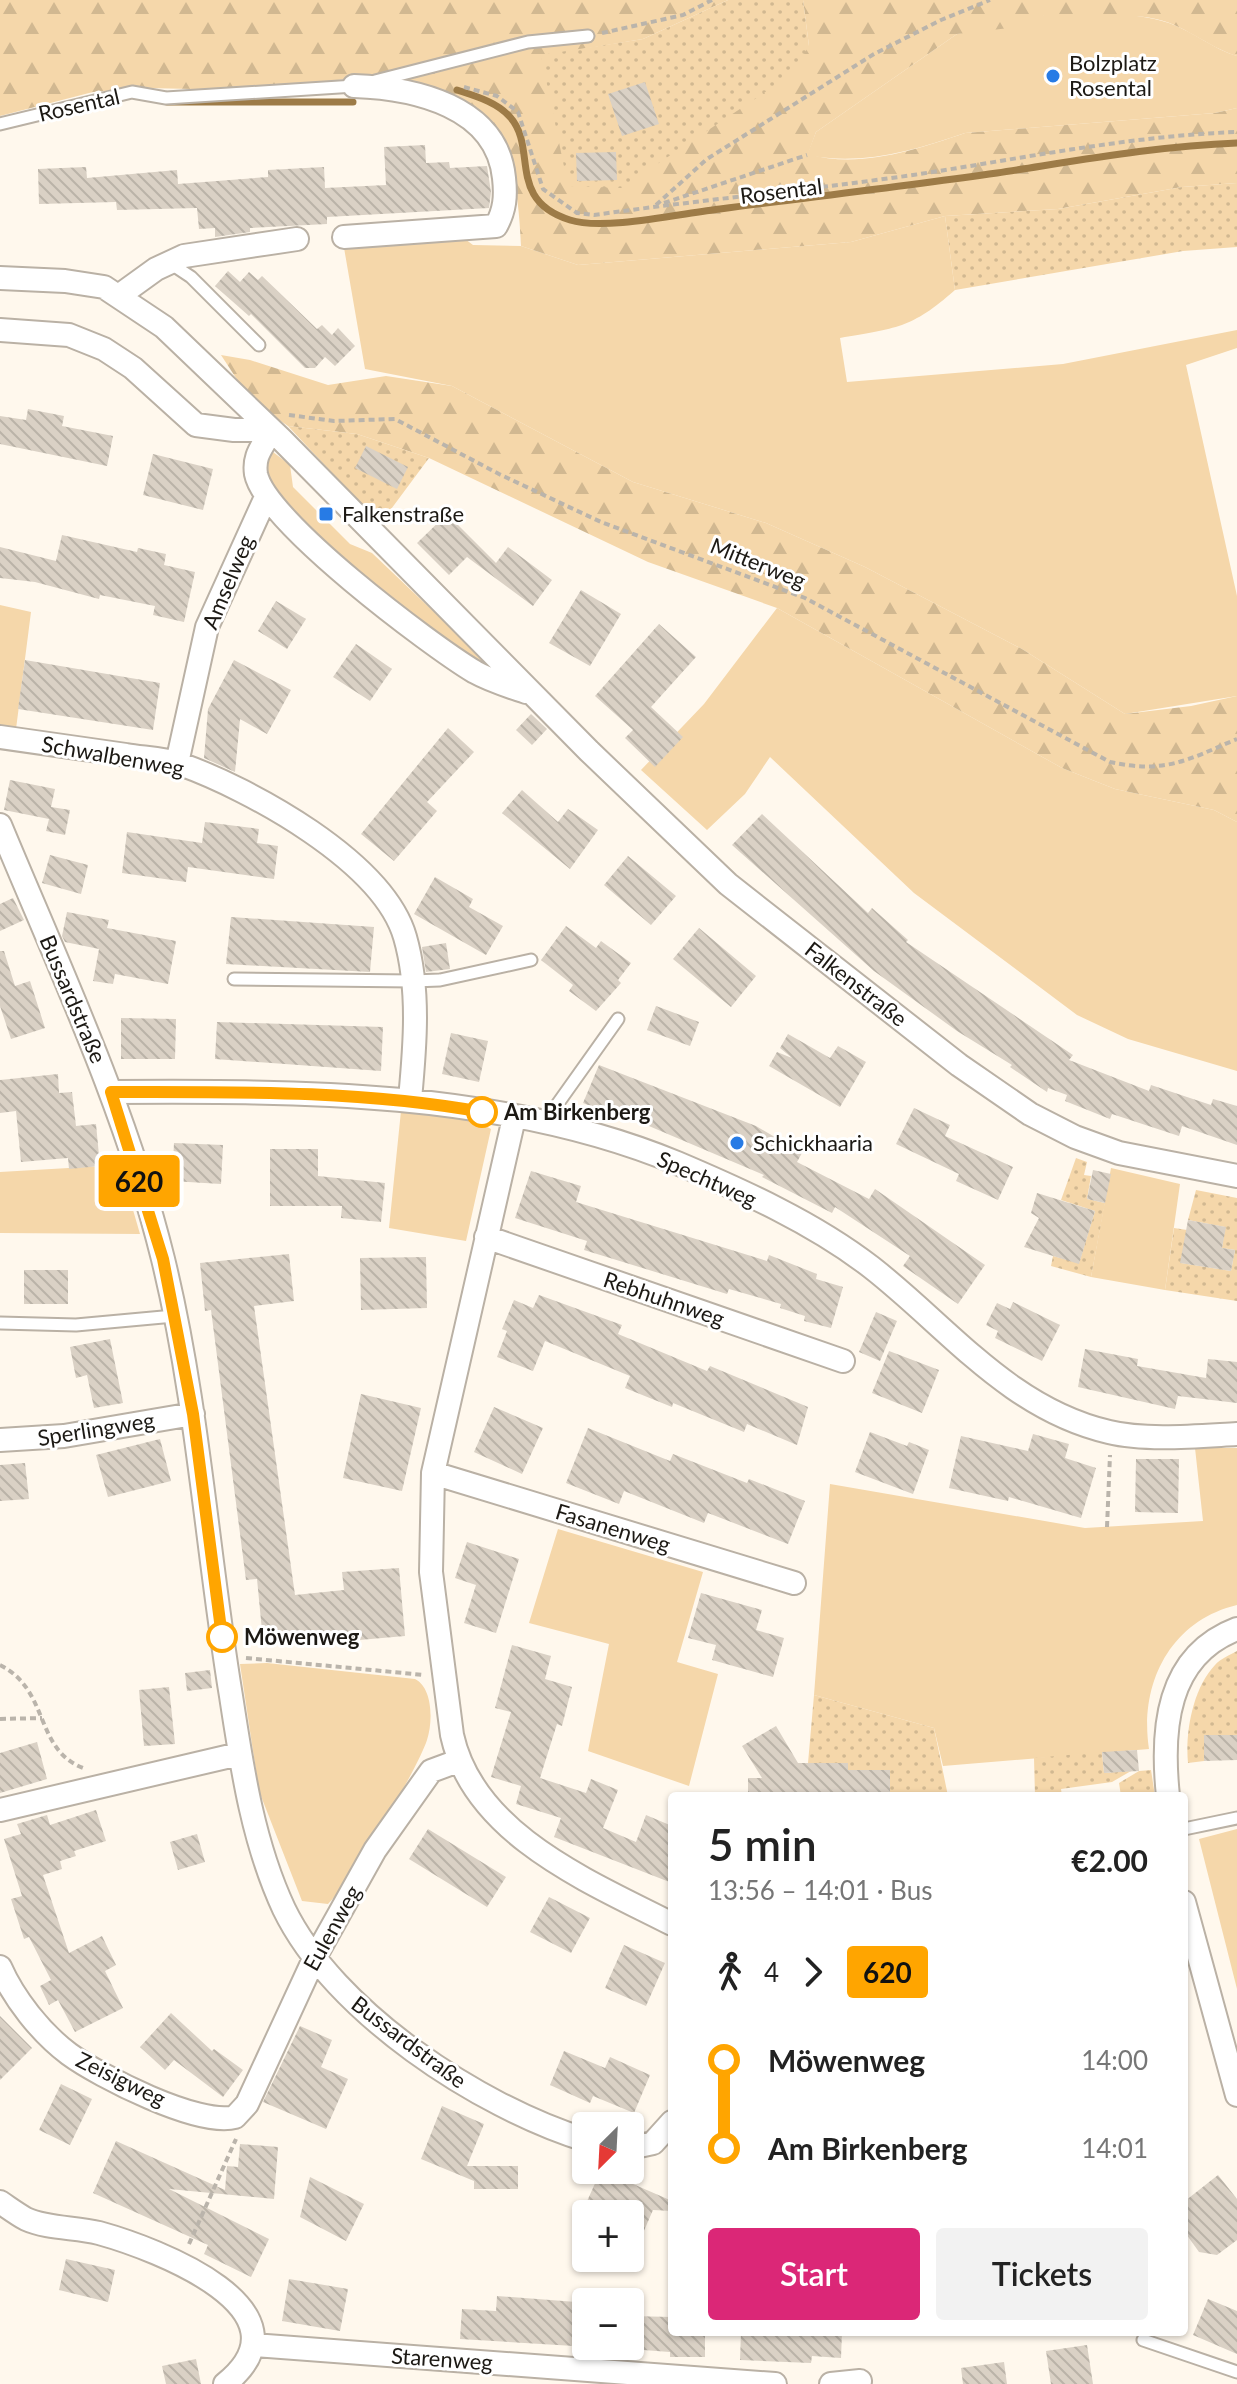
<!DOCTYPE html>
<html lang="en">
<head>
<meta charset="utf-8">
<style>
  :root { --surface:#fff; --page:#f2f2f2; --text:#222; --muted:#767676; --accent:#db2777 }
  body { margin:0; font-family:Lato,sans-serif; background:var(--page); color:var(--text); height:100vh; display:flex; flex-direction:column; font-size:30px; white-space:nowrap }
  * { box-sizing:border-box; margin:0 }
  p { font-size:26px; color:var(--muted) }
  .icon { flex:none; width:44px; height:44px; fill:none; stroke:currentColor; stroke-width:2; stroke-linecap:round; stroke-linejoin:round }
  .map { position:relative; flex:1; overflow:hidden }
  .sheet { position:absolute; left:668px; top:1792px; width:520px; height:544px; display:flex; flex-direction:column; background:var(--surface); border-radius:8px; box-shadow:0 2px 6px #0004 }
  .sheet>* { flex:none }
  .badge { padding:0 16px; border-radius:6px; font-size:28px; line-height:52px }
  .needle { width:52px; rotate:204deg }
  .fabs { position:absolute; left:572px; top:2112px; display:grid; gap:16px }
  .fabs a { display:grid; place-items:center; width:72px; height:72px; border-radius:8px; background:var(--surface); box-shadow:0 2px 6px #0004; font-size:40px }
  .map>.badge { position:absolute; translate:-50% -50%; box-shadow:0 0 0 4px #fff }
  .legs { display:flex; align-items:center; gap:12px; height:88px; padding:0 40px; font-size:26px }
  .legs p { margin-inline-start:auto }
  .head { display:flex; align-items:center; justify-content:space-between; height:136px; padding:0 40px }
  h1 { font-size:44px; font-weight:600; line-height:60px }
  .cta { display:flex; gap:16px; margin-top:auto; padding:16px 40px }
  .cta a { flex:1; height:92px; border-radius:8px; background:var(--accent); color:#fff; font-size:32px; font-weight:600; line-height:92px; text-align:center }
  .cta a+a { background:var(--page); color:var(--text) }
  ul { padding:0 40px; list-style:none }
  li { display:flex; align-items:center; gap:28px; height:88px; font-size:30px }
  li i { display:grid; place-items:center; width:12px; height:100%; margin:0 10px; background:currentColor }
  li i::after { content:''; width:20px; height:20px; margin:-10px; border:6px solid; border-radius:50%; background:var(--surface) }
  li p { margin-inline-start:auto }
  li:first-child i { background:linear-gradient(#0000 50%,currentColor 0) }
  li:last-child i { background:linear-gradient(currentColor 50%,#0000 0) }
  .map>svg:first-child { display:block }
  .grass { fill:#f5d7aa }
  .forest { fill:url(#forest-firs) }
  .park { fill:url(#park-dots) }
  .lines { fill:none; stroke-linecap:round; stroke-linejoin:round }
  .stream { stroke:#9d7b47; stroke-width:7 }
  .building { fill:url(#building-back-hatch) }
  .lane-casing { stroke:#bab1a5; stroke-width:15 }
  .street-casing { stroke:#bab1a5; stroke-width:26 }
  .path { stroke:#bab4ab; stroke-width:4; stroke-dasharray:6 4; stroke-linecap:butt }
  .lane { stroke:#fff; stroke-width:11 }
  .street { stroke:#fff; stroke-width:22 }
  .line-1-casing { stroke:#fff; stroke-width:18 }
  .line-1 { stroke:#ffa500; stroke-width:12 }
  .poi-dot { fill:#277be5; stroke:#fff; stroke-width:3 }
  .stop-1-dot { fill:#fff; stroke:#ffa500; stroke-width:4 }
  .labels { text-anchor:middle; stroke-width:6; stroke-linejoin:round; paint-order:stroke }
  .poi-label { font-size:22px; fill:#1c1914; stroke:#fff; text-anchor:start }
  .street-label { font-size:22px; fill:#1c1914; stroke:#fff }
  .stop-label { font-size:22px; font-weight:bold; fill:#1c1914; stroke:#fff; text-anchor:start }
</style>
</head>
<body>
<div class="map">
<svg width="1237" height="2384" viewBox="0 0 1237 2384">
  <defs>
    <pattern id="forest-firs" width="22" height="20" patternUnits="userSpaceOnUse" patternTransform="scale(2)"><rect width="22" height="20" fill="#f5d7aa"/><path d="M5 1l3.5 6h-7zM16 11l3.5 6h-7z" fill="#d1b891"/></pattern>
    <pattern id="park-dots" width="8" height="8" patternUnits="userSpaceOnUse" patternTransform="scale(2)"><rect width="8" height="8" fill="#f5d7aa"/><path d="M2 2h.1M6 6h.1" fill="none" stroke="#d1b891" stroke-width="1.8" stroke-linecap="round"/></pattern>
    <pattern id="building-back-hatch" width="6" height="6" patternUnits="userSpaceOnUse" patternTransform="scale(2)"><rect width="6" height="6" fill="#dad1c5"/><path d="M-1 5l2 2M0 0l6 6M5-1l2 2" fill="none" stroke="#bab3a8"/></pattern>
  </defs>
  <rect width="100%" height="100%" fill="#fff8ed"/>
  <path class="grass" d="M1044,15c40,1 88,-5 125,8 25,9 44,26 68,33v52l-22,5 -250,20c-52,18 -104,33 -158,22l9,-23 141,-98z
    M945,216l10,74c-44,39 -59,38 -115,48l7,44 216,-18 174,-34v18l-51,17 51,231v100l-112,18 -103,-65 -157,-82 -99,-44 -133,-41 -181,-96 -87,-17 -22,-127 122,-3 8,6 48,1 57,19 273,-23z
    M273,452l17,13 3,22 57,57 22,9 124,118 -75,-44 -130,-113 -28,-36 4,-21z
    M0,605l31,7 -15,117 -16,-2z
    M777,608l285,160 53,21 99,21 23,12v249l-109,-32 -51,-24 -163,-122 -144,-136 -25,37 -38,36 -66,-60 63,-66z
    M401,1111l75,10 15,8 -25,112 -77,-13z
    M120,1165l20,69 -140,-1v-61z
    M1111,1168l69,16 -15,106 -74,-13z
    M1195,1448h42v157c-67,16 -98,79 -88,144l-206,17 -9,-38 -120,-33 16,-211 255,44 118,-7z
    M558,1529l145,43 -26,90 41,12 -29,112 -101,-35 21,-107 -80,-21z
    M267,1663l148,16c18,9 18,43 12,61 -10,30 -77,144 -99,164l-26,-3 -43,-110 -19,-127z
    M1237,1829v160l-38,-150z"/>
  <path class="forest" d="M0,0h728l-85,39 -102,17 268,-10 -6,-46h434v56c-30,-9 -54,-33 -86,-38 -35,-7 -75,13 -107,-3l-9,10 -78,9 -141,98 -8,22c51,15 107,-4 157,-21l250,-20 22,-5v75l-55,4 -124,22 -113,7 -94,26 -273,23 -57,-19c-2,-40 -5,-79 -24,-114l-140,-54 -116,12 -96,-2 -52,4 -93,24z
    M221,355l29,5 78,25 58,-9 66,10 181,96 133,41 99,44 157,82 103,65 66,-8 46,-10v126l-23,-12 -99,-21 -53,-21 -285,-160 -129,-46 -219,-104 -72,-24 -69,-8 -37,-25z"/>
  <path class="park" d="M728,0h75l6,46 -18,29 -170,113 -53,-2 -27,-131 102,-16z
    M1237,183v64l-54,4 -228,39 -10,-74 113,-7 124,-22z
    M288,426l69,8 72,24 -49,66z
    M1076,1158l11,4 -3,13 7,1 -4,23 18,4 -14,74 -40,-11 2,-10 26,7 16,-52 -34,-11z
    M1196,1190l41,8v103l-72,-11 9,-62 13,2 -6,33 50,8 4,-21 -13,-2 3,-21 -37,-7z
    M1237,1651v84h-33v26l-16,2c-3,-31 5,-75 27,-98 5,-6 15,-10 22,-14z
    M814,1695l120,33 14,68h-58v-26h-42v-7h-40z
    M1102,1752l2,21 27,-2 -19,11 -51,7 1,7h-27l-1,-38z
    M1151,1770l4,26h-34l-2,-13 20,-12z"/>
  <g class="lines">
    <path class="stream" d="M457,90c18,6 40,12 53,27 28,31 -4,83 60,103 34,11 113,-7 150,-11 92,-12 185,-23 277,-36 79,-12 159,-27 240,-30
      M167,102h186"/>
  </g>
  <path class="building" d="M645,82l14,42 -37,12 -14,-42z
    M425,145l1,18 23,-1 1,6 37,-2 4,26 -2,16 -162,9v7l-77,4v4l-35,5v-9l-16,1 -2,-21 -80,2 -1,-8 -77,2 -1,-35 48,-2 1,11 90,-8 1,14 90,-7v-7l56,-3 1,21 61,-3 -2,-38z
    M616,152l1,28 -40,1 -1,-28z
    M228,271l12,11 9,-10 9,8 4,-4 55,53 5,-4 10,10 6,-7 17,18 -20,20 -10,-9 -10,11h-10l-54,-54 -2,2 -34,-30z
    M28,409l36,7 -2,10 51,10 -6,30 -107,-22v-28l26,4z
    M366,446l42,21 -11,22 -42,-21z
    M153,454l60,15 -10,41 -60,-15z
    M447,514l49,49 12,-16 44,33 -19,26 -66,-49 -18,18 -32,-32z
    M62,535l75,17 1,-4 28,6 -2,11 31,7 -11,50 -31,-7 2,-9 -55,-11 -1,4 -64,-17 -35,-4v-31l56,14z
    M581,590l40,24 -31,52 -41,-23z
    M276,601l30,18 -19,30 -29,-18z
    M659,624l37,33 -45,50 32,30 -28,30 -30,-29 8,-8 -38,-34z
    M356,644l36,25 -22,32 -37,-24z
    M25,660l135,23 -7,47 -135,-21z
    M234,660l57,30 -24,44 -27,-15 -5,53 -31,-14 4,-49z
    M531,714l16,15 -15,16 -16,-15z
    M448,728l26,24 -47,50 10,9 -43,50 -33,-27z
    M10,780l45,9 -4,18 19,3 -5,25 -19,-4 3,-12 -45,-9z
    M522,790l36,32 10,-13 30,21 -28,39 -68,-56z
    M762,814l106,99 4,-5 36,32 -2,2 167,113 -4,5 80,31 2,-6 60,20 2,-6 24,7v39l-55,-19 -3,10 -67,-22 -2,5 -45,-18 2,-6 -19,-7 -1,4 -37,-25 2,-2 -55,-34 -83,-60 -142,-126z
    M205,822l54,7 -2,14 21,3 -4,33 -86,-12 -2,15 -64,-9 5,-41 75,11z
    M50,855l38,10 -7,29 -39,-11z
    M628,856l48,40 -25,29 -47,-40z
    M435,877l38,22 -4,8 34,19 -17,29 -72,-41z
    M13,898l11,22 -24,11v-27z
    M67,912l42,8 -2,8 69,13 -8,43 -53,-10 -2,10 -20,-3 6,-32 -34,-7 -3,-6z
    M231,917l143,10 -4,45 -144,-8z
    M566,926l30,22 5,-7 30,22 -13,17 3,3 -25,28 -27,-20 4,-6 -32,-25z
    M699,928l57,48 -25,31 -58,-48z
    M446,943l4,26 -24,3 -4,-25z
    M0,951h4l11,35 15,-5 15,47 -34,11 -11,-33z
    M656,1006l43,16 -9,24 -43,-16z
    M121,1018l55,1 -1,40h-54z
    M217,1022l166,5 -2,44 -166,-12z
    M451,1033l37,8 -9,41 -37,-8z
    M788,1034l42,24 8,-12 28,16 -26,45 -71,-41 8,-14 15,6 -12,-10z
    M599,1065l157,61 46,27 -5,9 72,37 6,-10 110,76 -27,39 -55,-38 7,-10 -75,-49 -3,6 -70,-36 2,-2 -155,-66 -1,4 -25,-10z
    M58,1074l1,19 13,-1 4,34 20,-2 4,42 -31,3 -1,-11 -47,4 -5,-51 -16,2v-33z
    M914,1108l36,17 -5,11 68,31 -15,33 -42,-19 3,-7 -63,-30z
    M174,1143l49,2 -2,39 -49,-3z
    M270,1149h48v27l67,7 -4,39 -40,-4 1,-12h-72z
    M1093,1170l18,4 -6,29 -18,-4z
    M531,1171l50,15 -5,16 191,59 2,-6 48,19 -1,5 27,8 -12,41 -27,-7 1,-5 -25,-8 1,-4 -52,-15 -2,5 -143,-44 3,-9 -72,-23z
    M1037,1193l58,18 -16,53 -55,-17 15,-29 -8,-5z
    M1188,1220l38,7 -4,21 13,2 -4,21 -51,-8z
    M289,1254l5,47 -40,5 41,289 49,-5 -2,-18 57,-4 6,68 -57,5v-8l-85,8 -6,-62 -11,1 -35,-270 -6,1 -5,-48z
    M426,1257l1,51 -66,2 -1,-52z
    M24,1270h44v34h-44z
    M539,1295l83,30 -4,9 89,37 3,-5 98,41 -11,38 -50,-21 -3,8 -71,-29 -1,4 -47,-19 5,-12 -85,-35 -12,30 -36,-14 10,-26 -5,-2 12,-29 19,8z
    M1013,1302l47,23 -18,36 -47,-23 3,-7 -12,-6 11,-22 13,6z
    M876,1312l21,9 -17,40 -21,-9z
    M110,1339l13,64 -29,5 -7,-33 -11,3 -6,-31z
    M1085,1349l53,10 -1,7 69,12 2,-19 29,3v41l-59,-7 -3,13 -97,-22z
    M889,1351l50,19 -17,43 -50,-20z
    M361,1394l60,14 -19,83 -59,-13z
    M494,1407l49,21 -21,46 -48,-22z
    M588,1428l82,33 3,-7 74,29 2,-4 56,22 -17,43 -80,-31 -4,10 -80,-32 -5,13 -53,-21z
    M870,1432l37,14 2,-4 20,8 -16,44 -58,-22z
    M1033,1434l36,10 -4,14 31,10 -15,50 -72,-21 -1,4 -59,-13 12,-52 67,15z
    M160,1439l11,42 -63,16 -12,-42z
    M1136,1459h43l-1,54 -43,-1z
    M25,1463l4,36 -29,2v-36z
    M467,1542l52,17 -23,74 -32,-10 12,-38 -21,-7z
    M701,1593l61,17 -6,20 28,8 -11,39 -61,-17 4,-15 -28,-7z
    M512,1645l39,11 -6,23 27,8 -10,39 -5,-2 -17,54 46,15 5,-14 27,11 -15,38 33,14 10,-27 26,11v57l-118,-46 7,-19 -45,-14 5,-18 -30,-9 20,-65 -16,-4z
    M210,1670l2,18 -25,3 -2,-18z
    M169,1687l6,57 -31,2 -5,-56z
    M776,1726l22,37h50v7h42v26h-142v-18h14l-20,-32z
    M1204,1735h33v25l-33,1z
    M37,1742l10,37 -47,14v-40z
    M1137,1750l2,21 -35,2 -2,-21z
    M96,1810l10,31 -32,10 2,5 -16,5 2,8 -19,6 26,78 33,-17 14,29 -11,6 18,37 -48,24 -17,-32 -9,5 -9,-19 11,-6 -22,-43 -5,2 -13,-40 11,-3 -18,-57 17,-5 -4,-10 30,-9 3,10z
    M428,1829l78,48 -19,30 -78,-48z
    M197,1834l8,28 -27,8 -8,-28z
    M549,1897l41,21 -19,35 -41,-21z
    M624,1945l41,18 -19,43 -41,-18z
    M171,2013l41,38 2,-2 29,21 -20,27 -49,-37 -9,10 -25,-23z
    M0,2016l32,32 -32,32z
    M300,2026l32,14 -11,27 27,12 -22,50 -63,-27z
    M564,2051l41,17 5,-11 40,18 -16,38 -41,-17 -3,7 -40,-18z
    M61,2084l31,15 -22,46 -31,-15z
    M442,2106l42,18 -17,42h51v23h-44v-8l-53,-22z
    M116,2141l109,49 2,-24 11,1 2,-23 38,3 -4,52 -105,-10 100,50 -18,38 -47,-23 4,-9 -115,-52z
    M601,2170l71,31v10l-19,-1 -23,53v-49h-32l-14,-6z
    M1218,2175l19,24v41l-20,15 -18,-3 -15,-21v-24l1,-6z
    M310,2177l54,27 -18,37 -46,-24z
    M66,2259l49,11 -7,32 -49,-12z
    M289,2279l59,10 -8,42 -58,-10z
    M497,2296l79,6 -2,44 -114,-7 2,-30 34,2z
    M1208,2299l29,12v43l-44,-19z
    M630,2316l42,1v15h33v25h-35v-5l-40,-3z
    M741,2332h101l-1,26 -29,-2 -1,7 -71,-3z
    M1087,2345l6,39h-42l-5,-33z
    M196,2359l5,25h-35l-4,-18z
    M1004,2362l3,22h-44l-2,-16z"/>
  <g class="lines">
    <defs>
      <path id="lane" d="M375,81l153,-39 60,-6
        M0,124l132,-32 34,6 189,-12
        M170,263l21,14 68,68
        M234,979l179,2 27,-1 91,-20
        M544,1123l74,-104
        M0,1323l76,2 98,-9
        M1184,1829l53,-11
        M1143,2340l94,32"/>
      <path id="street" d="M344,237l152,-11c9,-16 10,-30 8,-48 -7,-72 -90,-90 -150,-92
        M0,278l65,3 39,6 60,40 117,112 308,312 139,133 231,181 71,49 45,23 44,16 118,23
        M120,295l36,-26 28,-13 113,-17
        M0,330l69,5 35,14 29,19 63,57 38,5h37
        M271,430c-7,16 -18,24 -15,44 9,47 174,171 219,198 16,9 33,14 51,20
        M0,737c42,6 84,12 126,18 17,3 37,3 54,9 70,25 203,97 225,173 15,52 10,109 5,162
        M177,763l30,-136 59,-130
        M0,825c59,142 126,284 163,434 35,143 44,292 68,437 11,72 22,147 53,213 50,103 195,198 302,231
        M111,1092c187,-1 390,-2 566,71 66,28 137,60 194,104 76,59 138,142 238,165 36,9 90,4 128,2
        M514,1118l-81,355 -2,99 21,163c22,100 138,147 220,189
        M486,1237l357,124
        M0,1440l64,-4 129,-22
        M433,1473l361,110
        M1168,1796c-7,-66 -2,-140 69,-167
        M0,1810l239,-56
        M1184,1902l53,193
        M0,1967c14,32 41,66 69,87 30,22 130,73 166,63l12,-13 67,-145 61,-109 56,-79 27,-10
        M630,2148l23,-5 19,-21
        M0,2202c9,6 17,12 26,17 22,10 50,8 73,14 58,16 218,77 126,151
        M253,2345l522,39
        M831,2384l29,-3"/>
    </defs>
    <use href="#lane" class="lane-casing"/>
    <use href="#street" class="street-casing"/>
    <path class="path" d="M602,33l81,-18 29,-15
      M464,87l33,9 21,16 25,77 34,24 17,2c106,-15 213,-25 319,-40 107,-16 215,-39 324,-43
      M664,203l143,-48
      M656,205l51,-46 167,-105 67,-34 49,-20
      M289,415l45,6 61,-2 104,55 102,48 204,76 305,164c56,12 77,-2 127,-23
      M1107,1527l3,-72
      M246,1658l178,17
      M0,1665c50,25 34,84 83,103
      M0,1719l42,-1
      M189,2244l47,-105"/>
    <use href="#lane" class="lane"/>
    <use href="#street" class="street"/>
  </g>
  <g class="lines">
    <defs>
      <path id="line-1" d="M222,1637l-29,-223 -30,-155 -52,-167c125,0 248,-2 371,20"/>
    </defs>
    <use href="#line-1" class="line-1-casing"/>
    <use href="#line-1" class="line-1"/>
  </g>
  <g class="poi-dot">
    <circle cx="1053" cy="76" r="8"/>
    <rect x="318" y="506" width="16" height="16" rx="4"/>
    <circle cx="737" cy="1143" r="8"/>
  </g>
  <g class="stop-1-dot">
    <circle cx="482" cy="1112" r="14"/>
    <circle cx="222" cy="1637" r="14"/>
  </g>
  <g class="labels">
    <g class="poi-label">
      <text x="1069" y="71">Bolzplatz<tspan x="1069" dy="25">Rosental</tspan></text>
      <text x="342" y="522">Falkenstraße</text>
      <text x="753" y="1151">Schickhaaria</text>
    </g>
    <g class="street-label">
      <text transform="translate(79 105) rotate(-13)" y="8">Rosental</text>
      <text transform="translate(781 191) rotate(-7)" y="8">Rosental</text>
      <text transform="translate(758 563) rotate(22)" y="8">Mitterweg</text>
      <text transform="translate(228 582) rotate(-67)" y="8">Amselweg</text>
      <text transform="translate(113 756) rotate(10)" y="8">Schwalbenweg</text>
      <text transform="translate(856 984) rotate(38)" y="8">Falkenstraße</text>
      <text transform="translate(73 999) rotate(67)" y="8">Bussardstraße</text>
      <text transform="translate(707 1179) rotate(24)" y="8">Spechtweg</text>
      <text transform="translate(664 1299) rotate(19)" y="8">Rebhuhnweg</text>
      <text transform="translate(96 1429) rotate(-9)" y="8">Sperlingweg</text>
      <text transform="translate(613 1528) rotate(17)" y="8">Fasanenweg</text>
      <text transform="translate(332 1928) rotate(-61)" y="8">Eulenweg</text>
      <text transform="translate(409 2042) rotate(37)" y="8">Bussardstraße</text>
      <text transform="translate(121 2079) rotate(26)" y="8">Zeisigweg</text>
      <text transform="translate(442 2359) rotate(4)" y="8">Starenweg</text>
    </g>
    <g class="stop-label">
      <text x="504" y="1120">Am Birkenberg</text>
      <text x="244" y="1645">Möwenweg</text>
    </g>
  </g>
</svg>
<div class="fabs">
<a><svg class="needle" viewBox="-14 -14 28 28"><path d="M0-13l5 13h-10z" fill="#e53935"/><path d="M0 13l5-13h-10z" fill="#767676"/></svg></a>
<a>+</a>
<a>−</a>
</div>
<b class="badge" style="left:139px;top:1181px;background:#ffa500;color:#111">620</b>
<section class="sheet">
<div class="head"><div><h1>5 min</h1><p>13:56 – 14:01 · Bus</p></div><b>€2.00</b></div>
<div class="legs"><svg class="icon" aria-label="walk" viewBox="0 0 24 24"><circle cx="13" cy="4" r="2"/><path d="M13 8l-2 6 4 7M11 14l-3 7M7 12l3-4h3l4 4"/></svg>4<svg class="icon" aria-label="forward" viewBox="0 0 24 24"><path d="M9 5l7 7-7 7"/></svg><b class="badge" style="background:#ffa500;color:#111">620</b></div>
<ul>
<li><i style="color:#ffa500"></i><b>Möwenweg</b><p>14:00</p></li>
<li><i style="color:#ffa500"></i><b>Am Birkenberg</b><p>14:01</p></li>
</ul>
<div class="cta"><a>Start</a><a>Tickets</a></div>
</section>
</div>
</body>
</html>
